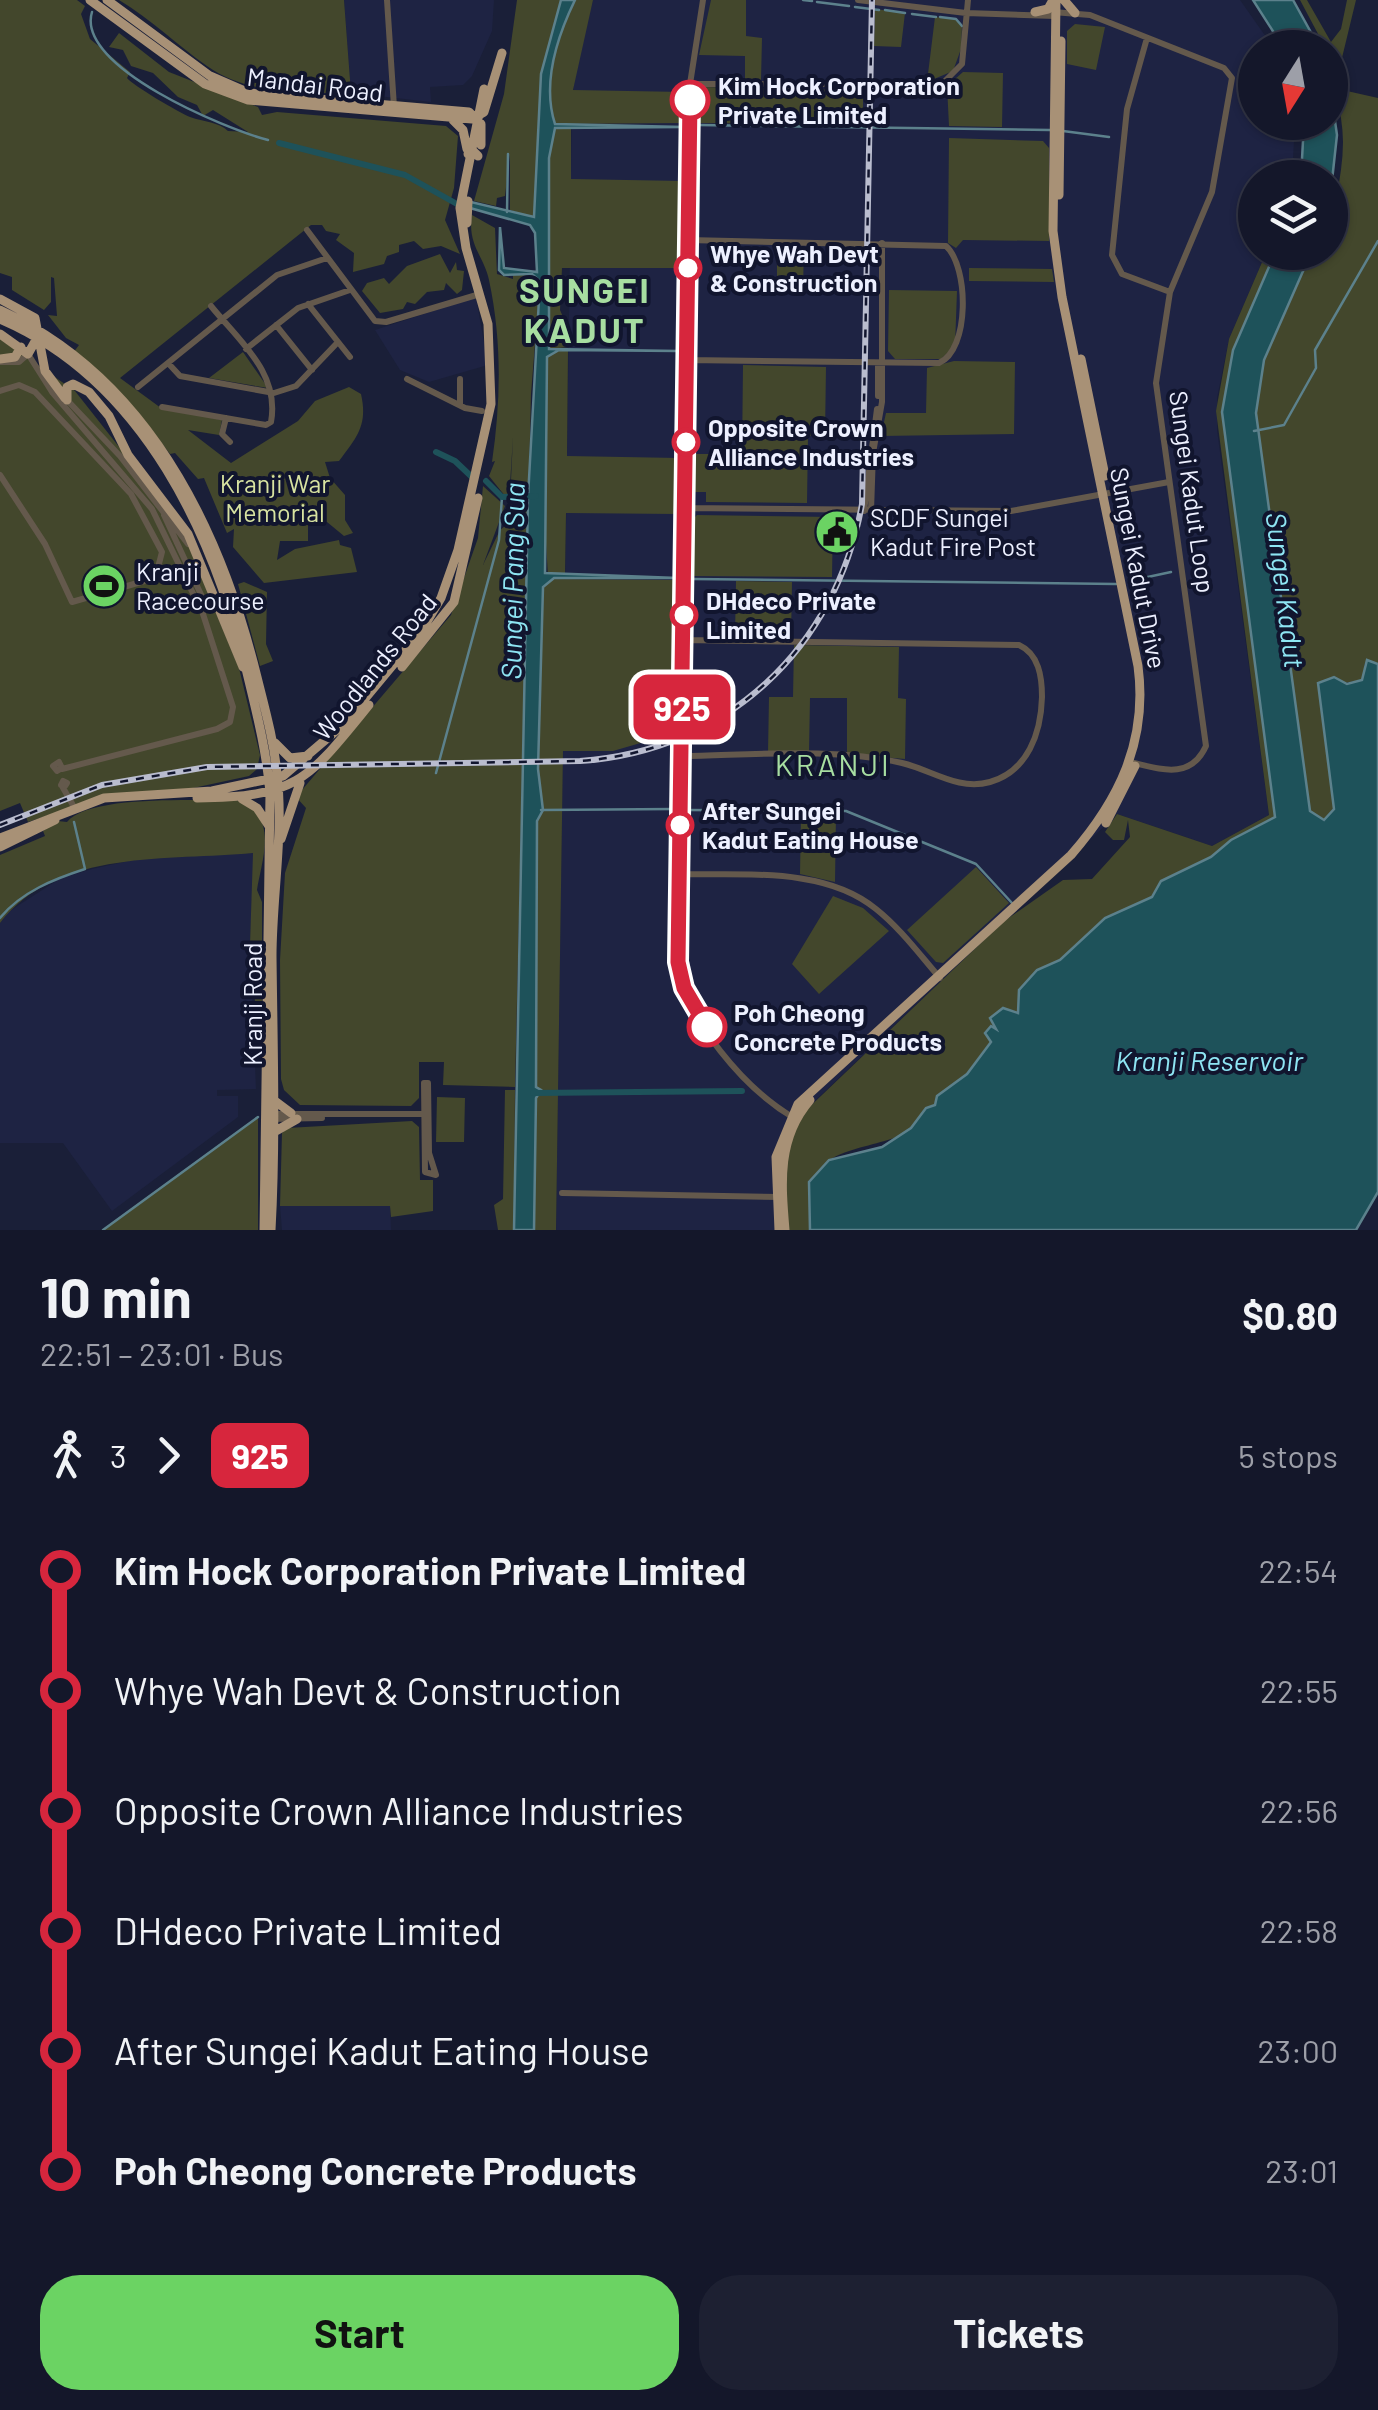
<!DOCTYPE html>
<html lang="en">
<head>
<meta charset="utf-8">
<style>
  :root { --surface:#14172a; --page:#1d2032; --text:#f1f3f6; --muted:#9d9fa8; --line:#333647; --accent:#6bd363 }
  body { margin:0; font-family:Barlow,sans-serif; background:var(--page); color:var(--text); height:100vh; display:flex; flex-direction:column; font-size:38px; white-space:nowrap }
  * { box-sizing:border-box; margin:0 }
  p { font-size:32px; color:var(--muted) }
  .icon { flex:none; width:55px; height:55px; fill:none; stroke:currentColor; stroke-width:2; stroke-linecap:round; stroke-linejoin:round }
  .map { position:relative; height:1230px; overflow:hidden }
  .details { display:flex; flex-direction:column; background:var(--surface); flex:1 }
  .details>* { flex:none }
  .badge { padding:0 20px; border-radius:15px; font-size:35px; line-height:65px }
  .needle { width:65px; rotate:191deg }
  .controls { position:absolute; left:1238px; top:30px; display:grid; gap:20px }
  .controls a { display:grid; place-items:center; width:110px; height:110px; border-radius:50%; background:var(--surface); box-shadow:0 2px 8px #0004,0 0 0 2px var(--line); font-size:50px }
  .map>.badge { position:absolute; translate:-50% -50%; box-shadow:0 0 0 5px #fff }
  .legs { display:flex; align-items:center; gap:15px; height:110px; padding:0 40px; font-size:32px }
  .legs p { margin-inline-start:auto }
  .headline { display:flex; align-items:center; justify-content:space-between; height:170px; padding:0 40px }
  h1 { font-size:55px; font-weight:700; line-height:75px }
  .button { display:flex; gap:20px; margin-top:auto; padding:20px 40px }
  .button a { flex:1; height:115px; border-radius:40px; background:var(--accent); color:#111; font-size:40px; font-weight:700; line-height:115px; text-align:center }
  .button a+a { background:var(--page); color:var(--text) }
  ul { padding:0 40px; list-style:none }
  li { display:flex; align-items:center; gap:35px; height:120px; font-size:38px }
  li i { display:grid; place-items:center; width:15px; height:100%; margin:0 12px; background:currentColor }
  li i::after { content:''; width:25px; height:25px; margin:-12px; border:8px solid; border-radius:50%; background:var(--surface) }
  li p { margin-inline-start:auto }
  li:first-child i { background:linear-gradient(#0000 50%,currentColor 0) }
  li:last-child i { background:linear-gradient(currentColor 50%,#0000 0) }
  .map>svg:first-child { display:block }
  .built { fill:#1e2343 }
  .green { fill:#43472c }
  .water { fill:#1e525a; stroke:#5c818c; stroke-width:2.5 }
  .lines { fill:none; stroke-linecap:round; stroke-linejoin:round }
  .stream { stroke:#5c818c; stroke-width:2.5 }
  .river { stroke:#1e525a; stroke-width:6 }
  .minor { stroke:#64594c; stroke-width:6 }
  .major { stroke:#a89176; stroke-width:9 }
  .rail-casing { stroke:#b9bcce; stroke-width:6 }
  .rail { stroke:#11152e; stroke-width:2.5; stroke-dasharray:8; stroke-linecap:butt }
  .line-1-casing { stroke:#fff; stroke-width:22 }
  .line-1 { stroke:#d7263d; stroke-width:15 }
  .stop-1-dot { fill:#fff; stroke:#d7263d; stroke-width:5 }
  .labels { text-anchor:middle; stroke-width:8; stroke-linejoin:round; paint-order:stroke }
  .street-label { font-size:25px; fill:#edf0ff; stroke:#11152e }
  .stop-label { font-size:25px; font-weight:bold; fill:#edf0ff; stroke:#11152e; text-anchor:start }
  .park-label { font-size:25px; fill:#d8e3a1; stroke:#11152e }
  .poi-label { font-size:25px; fill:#edf0ff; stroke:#11152e; text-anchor:start }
  .water-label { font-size:28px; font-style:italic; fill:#8ee5f3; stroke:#11152e }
  .quarter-label { font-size:30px; letter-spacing:2.5px; fill:#a7dea1; stroke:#11152e }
  .district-label { font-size:35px; font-weight:bold; letter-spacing:2.5px; fill:#a7dea1; stroke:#11152e }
</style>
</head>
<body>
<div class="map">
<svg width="1378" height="1230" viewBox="0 0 1378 1230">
  <rect width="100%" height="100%" fill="#1a1f38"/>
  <path class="built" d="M344,0h150l-2,31 -20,45 -9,9 -33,2 1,15 -80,-9z
    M593,0h647l33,47 -18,1v74l40,1 -3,54 -37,1v74l11,1 -37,86 -12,59v32l52,385 -57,31 -95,-32 -317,301 -15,115h-229l16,-1128 5,-44z
    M476,297l12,68 -59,17 -29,-12 -25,-40z
    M254,853l-4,91 6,145 -39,1v6h21v21l-126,94 -49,-68h-63v-220l8,-11 53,-34 31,-9 50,-11z
    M280,1206h110l1,24h-109z"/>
  <path class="green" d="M0,0h77l8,6 -4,8 9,25 40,33 -3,6c5,7 53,35 63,39 14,5 29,5 38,14l20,1 -35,-22 -10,6 -6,-11 -19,-8 -25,-24 -22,-7 -8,-16 -14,-3 10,-14 50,39 89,35 4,8 15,-3 169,14 12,10 -4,52 -9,32 15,34 -19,-8 -18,3 -9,-8 -15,4v7l-12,4 -3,8 -31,8 1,-19 -18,-13 4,-6 -14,-3 -4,-6h-11l-191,153 41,30 61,12 -3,15 -31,-5 43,33 67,-42 17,-20 34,-14 12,7c7,31 -4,43 -22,67l-14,1 5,16 15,17v25l8,13 -9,3 -17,-14h-19v19h-28l-3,19 18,-11 44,-9 1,5 11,3 6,24 -93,11 -31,-36 1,-18 -7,4 -23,-55 -6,1 -23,-26 -5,1 -24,-31 -73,-70 6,-8 -13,-7 -18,-23 9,1 -3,-38 -3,-1v25l-7,8 -32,-20v-13l-12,-4z
    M119,0h225l7,93c-48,0 -103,2 -144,-27 -30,-21 -56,-47 -88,-66z
    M517,0h44l-20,74 -7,144 -24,-8v-57l-5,43 -8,2 -1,8 -22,-5 30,-107z
    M575,0h18l-20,90 111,2v31l-129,1c-12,-39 1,-88 20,-124z
    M711,0h35v36l16,2 -1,42h-16v-24l-46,-1z
    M1300,0h7l24,42 10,-13 6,-29h9l-16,66 7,25 31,7v566l-13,-1 -3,17 -42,7 14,120 -10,13 -14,-8 -54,-399 8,-53 47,-107 19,-1c0,-37 13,-72 13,-110 0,-33 -13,-63 -13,-94l-5,-1z
    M875,9l30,4 -4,34 -27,-1z
    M935,17l21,2 6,8 -1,22 -8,22 -26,11z
    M1075,24l30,3 -9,43 -29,-6v-33z
    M963,72l40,1 -1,54 -53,-1 -2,-40z
    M703,87l160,3v35l-165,-2v-31z
    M571,125v54l112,2 -1,87h-120l-2,42 9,21h-8v7l7,1v8l-19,2v-191l6,-31z
    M949,138l94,3 6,7v93l-86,-1 -7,8 -8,-5z
    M472,215l23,13 2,46 16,5v-6l19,1 8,7 -9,113 -16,693 -72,-2 1,-23h-25v36l-8,8 -111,-1 -16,-15 -3,-11 -1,-119 5,-87 21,-65 -10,-11 155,-182 27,-77 5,-52 22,20 -22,59 17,-35 9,-7 4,-86 -4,64 -20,-25 6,-15 -3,1c9,-62 10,-121 -3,-182 -5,-24 -22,-35 -17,-65z
    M777,246l27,1 -1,41h-26z
    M1266,253h9l-42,97 -11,62 53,405 -64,40 -50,24 -8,16 -59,33 -34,30 -23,11 -18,19 -1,22 -15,-4 -12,10 5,11 -6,-2 -4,5 5,10 -23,32 -31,22c-11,49 -72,43 -106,63 -7,5 -14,17 -22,23l1,48h-24l-2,-73 16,-41 203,-194 60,-42 29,-1 38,-42 -2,-17 -4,20h-11l-8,-8 12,-18 95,32 57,-31 -53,-404 13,-72z
    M440,254l10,19 6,-11 1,8 7,1 -2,19 -5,4 -11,-11 -2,7 -17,2 -12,12 -8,-2 -4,7 -23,4 -18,-22 5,-8 17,-5 5,6 18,-18z
    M969,268l83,1 2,13 -85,-1z
    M889,290l68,1 -2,55 -14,13h-46l-7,-8z
    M0,339l75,52 104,132 60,145 21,87 -3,14 -8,7 -65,14 -84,8 -72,24 -8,-19 -20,8z
    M556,350h12l-1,106 112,2 -1,56 -112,-1 -1,62 -17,1 -5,-83 4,-136z
    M243,352l25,36 -59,-10z
    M954,361l61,1 -1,72 -133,2 5,-23h40l1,-45z
    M743,365l83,2 -1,68 -17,1 -1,67 -101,-1v-10h-14l1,-38h49z
    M697,515l136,2 -1,60 -141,-1 1,-56z
    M548,579l129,1 -2,153 -62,18h-50l-7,479h-22l2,-132 5,-8 -5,-3 1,-266 6,-11 -5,-41 5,-182z
    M736,581l56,1 -1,55 -56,-1z
    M244,582l23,10 -1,52 7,17 -13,5 -22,-82z
    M794,645l105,2 -1,51 8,1 -1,60 -58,-5v-56h-37l-1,55h-41l1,-56h24z
    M236,800c45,14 25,62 21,90l5,12v118l-6,16 -3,-91 -3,-1 3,-91c-83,8 -195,-5 -253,70v-68l45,-19 -2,-5 15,-10 9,1c22,-28 134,-21 169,-22z
    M801,813l35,1 -1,68 -35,-8z
    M976,867l33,36 -66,60 -7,-1 -29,-32z
    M833,896l30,12 26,23 -70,63 -27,-30z
    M505,1090h10l-1,140h-16l-4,-25 9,-6z
    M437,1097l28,1 -1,44h-28z
    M258,1116v114h-156l16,-12z
    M412,1121l7,6 1,53h13v31l-42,6 -1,-11h-110l2,-73 5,-5z"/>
  <path class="water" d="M561,0h14c-18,37 -33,84 -20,124l129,3 -129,1 -6,30v191l130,2 -120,-1 -12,7 -2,216 133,5h-124l-11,9 -5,182 5,41 -6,11 -1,266 5,3 -5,8 -2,132h-20l14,-733 12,-216 -8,-7 -28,1 -5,-5 1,-43 4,41 33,4 -2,-39 -5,-8 -60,-17 1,-6 63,15 7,-143z
    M1253,0h40l26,47h-36z
    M1330,86l7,49 -7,64v-21l-29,-1 3,-54 26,-1z
    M1275,253h36l-47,107 -8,53 54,398 14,9 10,-11 -16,-126 16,-6 13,7 15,-4 5,-20 11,4v528l-22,38h-546l-1,-48 20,-22 53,-13 29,-19 15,-20 9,-3 2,-9 30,-22 24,-32 -6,-9 6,-7 5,3 -6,-11 13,-10 15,5 1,-23 18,-20 23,-10 45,-42 47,-21 9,-16 50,-24 20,-17 44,-23 -53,-405 11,-62z"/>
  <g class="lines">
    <path class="stream" d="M803,0l9,1
      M817,2l32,4
      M855,7l24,3
      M885,10l20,3
      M92,12c-17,55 134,117 176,128
      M912,14l24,3
      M940,17l16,2 6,7
      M698,125l352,5
      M1063,131l46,6
      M507,212l1,-58
      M1254,431l30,-6 32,-57 -1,-18 63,-109
      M691,579l425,5
      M1129,581l42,-9
      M436,773l63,-233 3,-43
      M541,810l133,-1
      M687,810l159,1 130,53 36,39
      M0,918c21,-26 54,-39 85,-49l-11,-47
      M103,1230l155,-113"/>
    <path class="river" d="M279,143l126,32 52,29
      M436,452l19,9 19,18
      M486,481l16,16 34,-1
      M533,1093l209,-2"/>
    <path class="minor" d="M387,0l7,107
      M703,0l-13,84 -12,878c7,58 67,127 116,156
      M858,0l108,13 89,3
      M1053,12l37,3 134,53 8,10 -20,114 -42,100 -14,91 50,363c-15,33 -43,24 -72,17
      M1147,38l-20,71 -15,146 10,19 48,18
      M690,84h252l20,-20 6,-64
      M307,230l68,91 11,1 94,-28
      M308,304l42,53
      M276,325l36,45
      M246,349l52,-41 52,-18
      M687,360l252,3c31,-13 30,-96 7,-117l-258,-6
      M1,362h18l9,-8 24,38 100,117 51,105 30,93 -3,15 -13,7 -155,40
      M168,363l12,13 94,17 22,-7 42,-44
      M407,379l58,29 17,3
      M138,387l139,-112 50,-17
      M0,391l19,-6 16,7 96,102 31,58 -7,27
      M878,396v-32
      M67,400l53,56 68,88
      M460,404v-25
      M162,407l104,18 5,-3c9,-49 -31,-80 -60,-116
      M226,418l-4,16 8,8
      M0,475l45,69 27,58 117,-34
      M685,508l326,3 158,-29
      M864,511l13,-102
      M871,511l2,-58 9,-51v-159
      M164,515l40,86 -1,12
      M681,756c71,-1 152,-9 221,7 30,7 56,28 88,19 38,-11 51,-49 52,-85 0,-20 -3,-43 -23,-52l-335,-5
      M59,762l3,6 -5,3 -4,-5z
      M63,781l4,2 -2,3 -4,-1z
      M62,786l12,21
      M680,874c62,2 144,-8 196,35 24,19 44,46 64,69
      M424,1083h4l1,70 7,22 -11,-3z
      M272,1114h153
      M269,1119l53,-1
      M562,1193l219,4"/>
    <path class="major" d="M90,0l115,84 43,16 224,19 12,-7 18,-59
      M107,0l103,76 39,17 220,19 12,12v21
      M1064,0l11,13
      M1035,12l13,-3 5,-9
      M453,120l10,10 4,19
      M468,154l4,-4 6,6
      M1059,195l2,-154
      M467,223l1,-22
      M0,299l35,19 10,53 20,27
      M0,310c148,68 220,218 257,367 8,32 17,64 20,97 7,60 -5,122 -5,182 1,91 4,183 -1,274
      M0,319c145,62 216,219 249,362 9,37 18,74 21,112l-6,437
      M0,334l28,20 9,-16
      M0,359l15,-2 6,-10
      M1081,359l24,117
      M67,400v-13l6,-3 16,8 20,24 19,39 60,79 55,133
      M402,667l52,-65 24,-104
      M275,743l15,15 18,-2
      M197,798c101,-1 111,-18 172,-93
      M242,799l15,9 12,18
      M1106,823l29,-57
      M0,838l104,-40 108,-7 71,-15 61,-52 78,-94 19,-32 17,-48 33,-146 -3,-80 -22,-76 -6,-40 24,-119
      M281,839l19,-56
      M0,847l55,-27
      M275,1101l16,12
      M274,1132l23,-13
      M779,1230l-3,-73 22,-53 273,-249c48,-55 77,-114 67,-189l-76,-369 -9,-66 3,-231
      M785,1230c-4,-47 -8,-92 25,-130"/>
    <defs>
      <path id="rail" d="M0,825l102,-40 105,-18 373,-6c147,-10 256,-113 282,-257l10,-504"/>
    </defs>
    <use href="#rail" class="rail-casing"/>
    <use href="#rail" class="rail"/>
  </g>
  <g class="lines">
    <defs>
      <path id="line-1" d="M690,100l-12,862 6,26 23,39"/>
    </defs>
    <use href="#line-1" class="line-1-casing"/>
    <use href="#line-1" class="line-1"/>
  </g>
  <defs>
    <symbol id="civic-disc" viewBox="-11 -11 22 22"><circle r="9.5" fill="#6bd363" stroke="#11152e"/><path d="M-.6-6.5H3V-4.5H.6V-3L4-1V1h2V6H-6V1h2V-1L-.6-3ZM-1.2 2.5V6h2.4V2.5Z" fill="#111"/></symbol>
    <symbol id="stadium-disc" viewBox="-11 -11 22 22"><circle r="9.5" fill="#6bd363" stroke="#11152e"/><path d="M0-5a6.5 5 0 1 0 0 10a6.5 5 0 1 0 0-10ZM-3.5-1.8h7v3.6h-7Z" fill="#111"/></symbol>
  </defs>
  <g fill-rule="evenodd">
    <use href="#civic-disc" x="812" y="507" width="50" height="50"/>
    <use href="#stadium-disc" x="79" y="561" width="50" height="50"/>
  </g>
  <g class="stop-1-dot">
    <circle cx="690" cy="100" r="18"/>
    <circle cx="688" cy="268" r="12"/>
    <circle cx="686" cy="442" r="12"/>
    <circle cx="684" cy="615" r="12"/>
    <circle cx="680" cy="825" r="12"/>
    <circle cx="707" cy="1027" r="18"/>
  </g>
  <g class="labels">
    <g class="street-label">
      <text transform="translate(315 85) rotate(7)" y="9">Mandai Road</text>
      <text transform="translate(1192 492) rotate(82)" y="9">Sungei Kadut Loop</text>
      <text transform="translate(1138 568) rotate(79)" y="9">Sungei Kadut Drive</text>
      <text transform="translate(375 667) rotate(-51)" y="9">Woodlands Road</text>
      <text transform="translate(253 1004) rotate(-90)" y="9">Kranji Road</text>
    </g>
    <g class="stop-label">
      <text x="718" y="95">Kim Hock Corporation<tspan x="718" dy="29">Private Limited</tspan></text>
      <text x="710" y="263">Whye Wah Devt<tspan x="710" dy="29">&amp; Construction</tspan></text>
      <text x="708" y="437">Opposite Crown<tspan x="708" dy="29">Alliance Industries</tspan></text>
      <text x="706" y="610">DHdeco Private<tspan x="706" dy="29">Limited</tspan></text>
      <text x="702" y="820">After Sungei<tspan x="702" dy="29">Kadut Eating House</tspan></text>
      <text x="734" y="1022">Poh Cheong<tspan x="734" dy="29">Concrete Products</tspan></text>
    </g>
    <g class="park-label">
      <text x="275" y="493">Kranji War<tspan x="275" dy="29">Memorial</tspan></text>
    </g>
    <g class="poi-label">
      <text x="870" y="527">SCDF Sungei<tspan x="870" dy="29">Kadut Fire Post</tspan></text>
      <text x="136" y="581">Kranji<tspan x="136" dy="29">Racecourse</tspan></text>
    </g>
    <g class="water-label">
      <text transform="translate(513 581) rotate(-89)" y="10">Sungei Pang Sua</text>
      <text transform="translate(1285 590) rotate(83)" y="10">Sungei Kadut</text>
      <text x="1209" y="1071">Kranji Reservoir</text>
    </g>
    <g class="quarter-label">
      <text x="833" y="776">KRANJI</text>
    </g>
    <g class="district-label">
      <text x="585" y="303">SUNGEI<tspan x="585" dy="40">KADUT</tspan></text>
    </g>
  </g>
</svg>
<div class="controls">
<a><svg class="needle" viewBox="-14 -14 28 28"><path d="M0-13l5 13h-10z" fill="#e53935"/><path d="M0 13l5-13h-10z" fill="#9d9fa8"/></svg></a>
<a><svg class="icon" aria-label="layers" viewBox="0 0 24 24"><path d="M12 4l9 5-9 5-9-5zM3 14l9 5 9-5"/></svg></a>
</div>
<b class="badge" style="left:682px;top:707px;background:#d7263d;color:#fff">925</b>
</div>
<section class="details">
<div class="headline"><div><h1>10 min</h1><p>22:51 – 23:01 · Bus</p></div><b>$0.80</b></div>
<div class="legs"><svg class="icon" aria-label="walk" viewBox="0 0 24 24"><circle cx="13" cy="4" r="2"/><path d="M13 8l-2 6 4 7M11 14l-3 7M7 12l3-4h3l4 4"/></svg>3<svg class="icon" aria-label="forward" viewBox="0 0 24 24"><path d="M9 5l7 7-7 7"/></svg><b class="badge" style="background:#d7263d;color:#fff">925</b><p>5 stops</p></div>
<ul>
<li><i style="color:#d7263d"></i><b>Kim Hock Corporation Private Limited</b><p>22:54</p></li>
<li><i style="color:#d7263d"></i><span>Whye Wah Devt &amp; Construction</span><p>22:55</p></li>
<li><i style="color:#d7263d"></i><span>Opposite Crown Alliance Industries</span><p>22:56</p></li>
<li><i style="color:#d7263d"></i><span>DHdeco Private Limited</span><p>22:58</p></li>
<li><i style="color:#d7263d"></i><span>After Sungei Kadut Eating House</span><p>23:00</p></li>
<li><i style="color:#d7263d"></i><b>Poh Cheong Concrete Products</b><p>23:01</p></li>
</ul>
<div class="button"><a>Start</a><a>Tickets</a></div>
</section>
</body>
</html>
